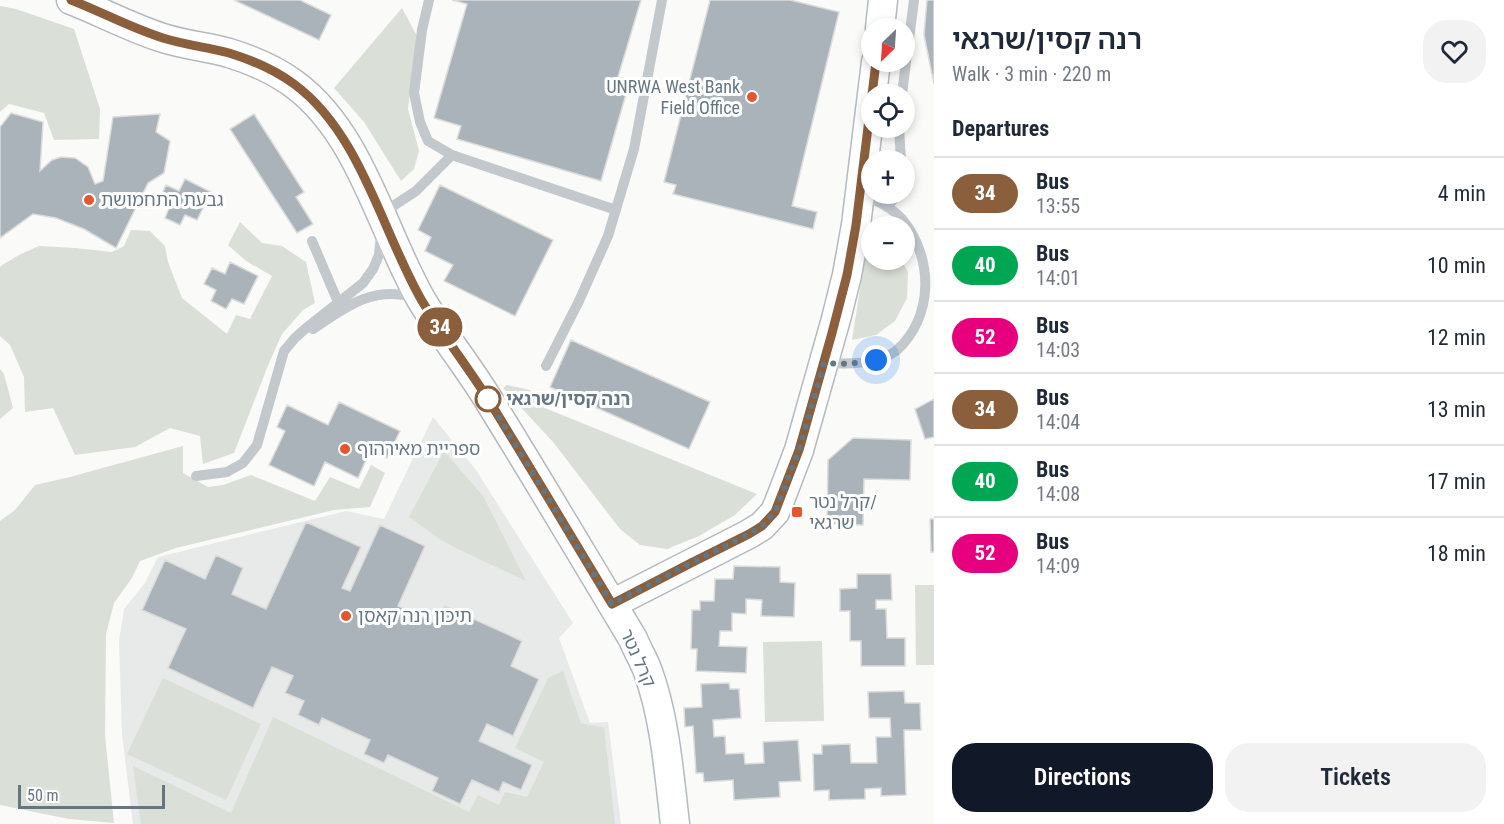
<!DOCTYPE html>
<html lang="en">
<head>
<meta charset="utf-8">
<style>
  :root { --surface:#fff; --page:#f2f2f3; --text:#1f2937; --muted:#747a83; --line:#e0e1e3; --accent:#111827 }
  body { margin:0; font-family:"Roboto Condensed","Noto Sans Hebrew",sans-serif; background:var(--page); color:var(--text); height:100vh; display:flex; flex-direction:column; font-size:22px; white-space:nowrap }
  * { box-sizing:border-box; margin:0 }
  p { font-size:20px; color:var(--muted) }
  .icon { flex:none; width:33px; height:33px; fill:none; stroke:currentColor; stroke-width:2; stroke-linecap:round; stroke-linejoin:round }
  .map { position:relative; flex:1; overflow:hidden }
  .drawer { display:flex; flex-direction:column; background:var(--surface); width:570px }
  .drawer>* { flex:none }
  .badge { padding:0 12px; border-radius:20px; font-size:21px; line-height:39px }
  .needle { width:39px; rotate:205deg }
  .tools { position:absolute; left:861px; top:18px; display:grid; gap:12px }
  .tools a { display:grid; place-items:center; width:54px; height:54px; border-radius:50%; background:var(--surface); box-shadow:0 3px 9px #0003; font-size:30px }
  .scale { position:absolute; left:18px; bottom:15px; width:147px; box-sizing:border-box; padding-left:6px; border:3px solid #657683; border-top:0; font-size:16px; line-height:21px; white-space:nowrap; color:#657683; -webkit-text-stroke:4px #fff; paint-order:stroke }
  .you { position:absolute; width:30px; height:30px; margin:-15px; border:4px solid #fff; border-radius:50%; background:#1a73e8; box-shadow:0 0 0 9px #1a73e833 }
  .map>.badge { position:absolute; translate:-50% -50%; box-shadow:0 0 0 3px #fff }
  h2 { padding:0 18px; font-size:22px; line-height:54px }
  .round { display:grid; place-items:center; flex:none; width:63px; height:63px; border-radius:24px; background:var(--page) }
  .overview { display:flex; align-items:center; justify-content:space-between; height:102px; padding:0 18px }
  h1 { font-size:28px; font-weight:600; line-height:45px }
  .action { display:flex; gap:12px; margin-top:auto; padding:12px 18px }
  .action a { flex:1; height:69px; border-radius:24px; background:var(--accent); color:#fff; font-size:24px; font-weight:600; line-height:69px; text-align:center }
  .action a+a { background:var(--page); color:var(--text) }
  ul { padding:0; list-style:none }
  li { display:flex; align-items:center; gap:18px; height:72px; padding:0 18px; border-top:2px solid var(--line) }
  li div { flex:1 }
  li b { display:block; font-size:22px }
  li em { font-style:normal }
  li .badge { min-width:66px; font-weight:700; text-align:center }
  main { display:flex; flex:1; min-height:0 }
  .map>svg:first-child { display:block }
  .built { fill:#e8e9e9 }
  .green { fill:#dadfd7 }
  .building { fill:#aab3b9; stroke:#dcdcda; stroke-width:1.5 }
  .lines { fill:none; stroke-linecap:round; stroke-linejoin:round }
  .secondary-casing { stroke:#b3babf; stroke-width:31 }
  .lane { stroke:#c3c8cc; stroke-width:10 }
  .secondary { stroke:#fff; stroke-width:28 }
  .line-casing { stroke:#fff; stroke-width:14 }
  .line { stroke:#8b5e3c; stroke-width:9 }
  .walk { stroke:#657683; stroke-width:6; stroke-dasharray:0 10.8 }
  .poi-dot { fill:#e4572e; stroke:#fff; stroke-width:2 }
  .stop-dot { fill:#fff; stroke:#8b5e3c; stroke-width:3 }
  .labels { text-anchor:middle; stroke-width:6; stroke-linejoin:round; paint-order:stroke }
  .poi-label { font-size:18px; fill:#657683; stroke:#fff; text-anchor:start }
  .stop-label { font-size:18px; font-weight:bold; fill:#657683; stroke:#fff; text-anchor:start }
  .street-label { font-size:18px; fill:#657683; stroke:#fff }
</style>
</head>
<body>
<main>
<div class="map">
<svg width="934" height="824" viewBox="0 0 934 824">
  <rect width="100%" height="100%" fill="#fafaf8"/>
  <path class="built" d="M433,417l43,53 97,153 -14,15 31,85 18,-1 13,102h-488l-11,-90 -3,-93 5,-32 21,-26 13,-26 188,-46 38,8z"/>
  <path class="green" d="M0,6l16,3 58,20 26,80 -1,30 -45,1 -10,-27 -35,-9 -9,8z
    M402,8l15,28 -9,73 11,42 -5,18 -13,12 -37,-59 -30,-34z
    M240,222l22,21 20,3 24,16 9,41 -12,7 -21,24 -13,29 -35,90 -31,11 -3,-28 -30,-8 -35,19 -60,8 -22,-47 -28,4 -1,-35 -14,-32 -10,-9v-69l2,-2 19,-11 18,-8 36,2 37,4 12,-6 7,-16 19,1 15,15 3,16 14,36 45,36 9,-19 14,4 22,-43 -26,-15 -18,-16z
    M870,225l2,1v34h29l7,12 -1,26 -12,23 -19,14 -24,5z
    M0,369l4,5 9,34 -13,11z
    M507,385l23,5 10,16 217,88 -22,21 -36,21 -32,13 -27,-4 -20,-16 -67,-87 -50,-54z
    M183,446v27l25,14 15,-2 28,-10 64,26 15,-24 29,12 12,-24 14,8 -15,34 -36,3 -158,38 -36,13 -8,17 -18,25 -8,31 -1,101 9,88 -45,-4 -69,-14v-284l15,-11 20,-25 31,-7z
    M444,451l39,45 43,85 -66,-31 -19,-10 -32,-23z
    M915,585h19v80h-18z
    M822,641l2,80 -59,1 -2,-80z
    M563,671l18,52 23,5 11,96h-474l-8,-58 98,47 42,-96 196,95 9,-17 21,10 6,-13 22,5 17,-35 -29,-14 33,-70z
    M163,678l98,46 -35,76 -99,-46z"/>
  <path class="building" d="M234,0h66l31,15 -12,25z
    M452,0h189l-23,77 12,3 -29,101 -144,-42 4,-13 -27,-8 33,-114z
    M710,0h80l49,12 -47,194 25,6 -4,17 -140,-35 3,-9 -12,-3z
    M927,0h7v84l-10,-49z
    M11,113l32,9 -3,49 12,-11 9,-3 14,1 13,9 7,17 8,-3 10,-64 47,-3 -4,18 14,9 -6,32 -16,10 -32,65 -32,-19 -28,-11 -23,-4 -33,24v-111z
    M254,114l50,78 -8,5 17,27 -16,9 -67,-104z
    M185,179l26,13 -14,28 -12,-5 -5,10 -15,-7 5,-12 -11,-5 7,-16 13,6z
    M440,185l113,55 -38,76 -71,-35 9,-16 -28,-14 6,-14 -13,-7z
    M230,262l28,14 -14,28 -12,-5 -6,10 -15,-8 5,-11 -12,-6 8,-16 13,6z
    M571,340l139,62 -21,47 -139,-62z
    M934,399v38l-9,2 -10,-30z
    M339,402l61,29 -13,27 -17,-7 -12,27 -33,-16 -11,24 -45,-21 16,-34 -8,-4 10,-22 41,20z
    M853,438l58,2 -1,40 -46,-1 -1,46 -36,-1 1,-64z
    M930,519h4v33h-3z
    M306,522l55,25 -19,41 8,3 30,-66 45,21 -27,60 39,18 8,-18 77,35 -11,25 28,13 -26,57 -26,-12 -8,17 53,24 -11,25 -18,-8 -4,10 -27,-12 -12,24 -28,-13 6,-13 -50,-23 -4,8 -20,-9 6,-14 -48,-22 -3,7 -21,-10 6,-14 -19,-8 8,-17 -21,-9 -19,41 -85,-40 18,-39 -44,-19 23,-50 40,19 11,-24 27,13 -11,26 34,15z
    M734,566l46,1v15l15,1 -1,34 -33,-1 1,-16 -16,-1v15l-14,-1v18h-12l-1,15 28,1 -1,26 -50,-2 1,-22h-6l1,-39h8v-9h14l1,-22h18z
    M857,574h34l1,26h-16v9h10l1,29h18v28h-44v-25h-11v-30h-10v-22l17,-1z
    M729,683l1,6h9l2,29 -28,2 1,17 11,-1 1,18 18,-1 1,11 19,-1 -1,-21 35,-2 3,41 -22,1 1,15 -46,3 -1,-20 -29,2 -1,-9h-7l-3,-47 -8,1 -1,-19 18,-1 -1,-23z
    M904,691l1,12h15l1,27h-17l2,65 -25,1v-8l-16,1v10l-36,1v-10l-15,1 -1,-37h9v-9l28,-1 1,19h26l-1,-26h15l-1,-19h-21l-1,-26z"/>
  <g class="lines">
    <defs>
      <path id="secondary" d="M71,0c31,12 60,28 92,38 22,7 44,9 66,15 23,7 46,17 65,31 67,49 88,148 128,217 20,33 45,64 66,98 49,79 97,160 145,240 4,10 10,20 14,30 18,48 22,104 28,155
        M880,28l3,-28
        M612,604l137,-70 13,-8 13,-14 5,-12 19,-50 37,-131 11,-44 9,-50 20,-163"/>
    </defs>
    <use href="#secondary" class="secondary-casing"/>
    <path class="lane" d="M429,0l-7,30 -8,63 6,29 8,19 24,14 164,55
      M902,94l12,-94
      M899,128l2,32
      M887,207l11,-13
      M381,214l35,-23 36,-36
      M312,241l26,61
      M313,329c34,-23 59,-43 101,-32
      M825,363c22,1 52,2 71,-12 38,-34 38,-93 6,-132 -11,-12 -25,-18 -39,-24
      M546,366l33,-65 29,-65 26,-87 28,-149
      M196,476l31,-4 16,-9 14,-18 27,-94 11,-13 10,-9 58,-46 10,-14 6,-14 2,-20"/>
    <use href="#secondary" class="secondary"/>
  </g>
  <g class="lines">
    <defs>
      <path id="line" d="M71,0c31,12 60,28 92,38 22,7 44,9 66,15 23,7 46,17 65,31 67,49 88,148 128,217 20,33 45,65 66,98 42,68 83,137 124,205l79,-41 58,-29 13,-8 13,-14 24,-62 33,-117 15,-58 9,-50 20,-163"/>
    </defs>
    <use href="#line" class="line-casing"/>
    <use href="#line" class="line"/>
    <path class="walk" d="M488,399l124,205 79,-41 58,-29 13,-8 13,-14 24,-62 25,-87 24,1 28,-4"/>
  </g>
  <g class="poi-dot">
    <circle cx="752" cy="97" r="6"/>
    <circle cx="89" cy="200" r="6"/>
    <circle cx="345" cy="449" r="6"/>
    <rect x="791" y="506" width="12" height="12" rx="3"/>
    <circle cx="346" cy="616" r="6"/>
  </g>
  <circle class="stop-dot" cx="488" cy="399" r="12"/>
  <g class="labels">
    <g class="poi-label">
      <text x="740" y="93" text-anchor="end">UNRWA West Bank<tspan x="740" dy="21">Field Office</tspan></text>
      <text x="101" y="206">גבעת התחמושת</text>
      <text x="357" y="455">ספריית מאירהוף</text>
      <text x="809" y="508">קרל נטר/<tspan x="809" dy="21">שרגאי</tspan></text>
      <text x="358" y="622">תיכון רנה קאסן</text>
    </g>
    <g class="stop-label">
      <text x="506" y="405">רנה קסין/שרגאי</text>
    </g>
    <g class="street-label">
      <text transform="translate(638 658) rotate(66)" y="6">קרל נטר</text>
    </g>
  </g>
</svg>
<div class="tools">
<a><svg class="needle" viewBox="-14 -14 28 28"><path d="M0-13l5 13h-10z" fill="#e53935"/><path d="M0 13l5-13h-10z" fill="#747a83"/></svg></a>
<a><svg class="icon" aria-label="locate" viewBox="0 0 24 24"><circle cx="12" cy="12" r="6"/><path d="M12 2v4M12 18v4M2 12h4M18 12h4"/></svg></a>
<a>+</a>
<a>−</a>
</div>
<div class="scale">50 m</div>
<div class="you" style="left:876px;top:360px"></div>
<b class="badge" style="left:440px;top:327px;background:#8b5e3c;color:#fff">34</b>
</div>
<section class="drawer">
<div class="overview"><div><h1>רנה קסין/שרגאי</h1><p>Walk · 3 min · 220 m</p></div><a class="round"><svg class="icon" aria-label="heart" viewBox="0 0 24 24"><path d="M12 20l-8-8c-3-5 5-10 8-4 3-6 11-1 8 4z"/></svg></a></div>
<h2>Departures</h2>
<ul>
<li><span class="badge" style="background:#8b5e3c;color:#fff">34</span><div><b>Bus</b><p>13:55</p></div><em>4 min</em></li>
<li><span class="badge" style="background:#00a651;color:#fff">40</span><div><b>Bus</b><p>14:01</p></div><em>10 min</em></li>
<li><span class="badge" style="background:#e6007e;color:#fff">52</span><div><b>Bus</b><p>14:03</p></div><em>12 min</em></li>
<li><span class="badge" style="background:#8b5e3c;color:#fff">34</span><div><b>Bus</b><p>14:04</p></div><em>13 min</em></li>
<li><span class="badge" style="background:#00a651;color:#fff">40</span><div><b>Bus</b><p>14:08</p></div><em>17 min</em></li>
<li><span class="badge" style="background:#e6007e;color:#fff">52</span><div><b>Bus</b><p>14:09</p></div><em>18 min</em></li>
</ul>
<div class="action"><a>Directions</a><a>Tickets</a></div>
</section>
</main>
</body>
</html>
